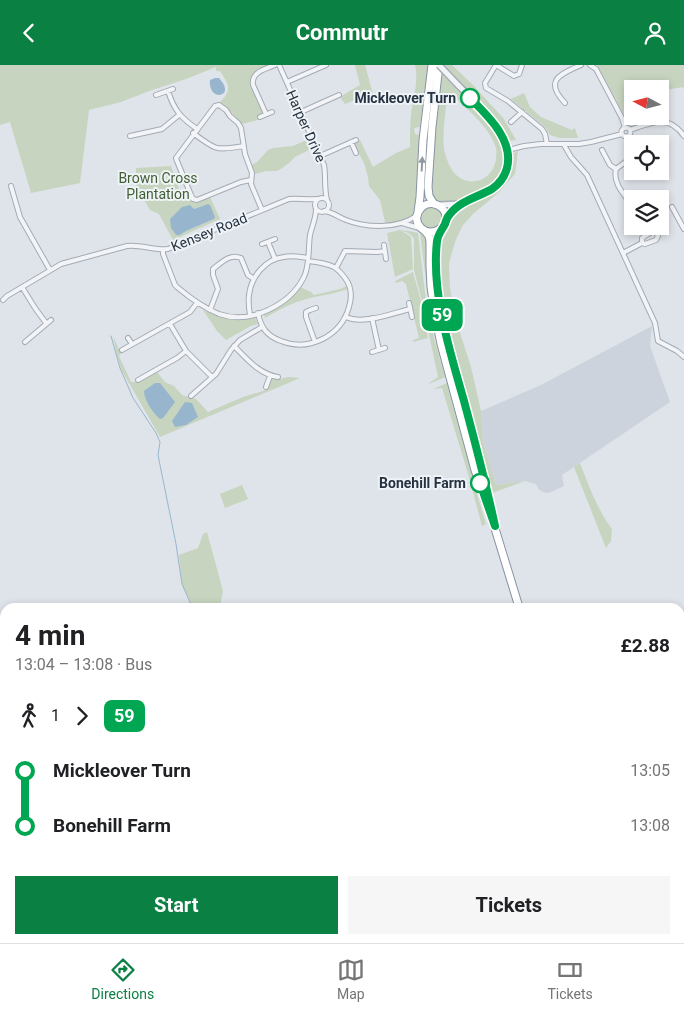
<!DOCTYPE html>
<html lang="en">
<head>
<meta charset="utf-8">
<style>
  :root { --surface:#fff; --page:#f6f6f6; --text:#202124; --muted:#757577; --line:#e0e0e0; --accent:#0b8043 }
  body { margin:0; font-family:Roboto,sans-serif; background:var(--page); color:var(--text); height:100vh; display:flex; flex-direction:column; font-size:19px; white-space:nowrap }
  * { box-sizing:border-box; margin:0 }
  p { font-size:16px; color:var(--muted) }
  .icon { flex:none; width:28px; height:28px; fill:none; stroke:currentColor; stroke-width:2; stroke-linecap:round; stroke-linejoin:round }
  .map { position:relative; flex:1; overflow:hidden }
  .details { position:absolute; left:0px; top:538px; width:685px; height:341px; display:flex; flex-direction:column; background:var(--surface); border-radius:15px 15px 0 0; box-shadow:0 2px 8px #0003 }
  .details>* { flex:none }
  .badge { padding:0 10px; border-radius:8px; font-size:18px; line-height:32px }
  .needle { width:32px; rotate:277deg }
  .controls { position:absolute; left:624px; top:15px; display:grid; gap:10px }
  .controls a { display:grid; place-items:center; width:45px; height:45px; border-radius:0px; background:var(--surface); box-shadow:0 2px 8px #0003; font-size:25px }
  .map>.badge { position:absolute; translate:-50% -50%; box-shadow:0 0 0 2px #fff }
  .legs { display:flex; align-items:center; gap:8px; height:55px; padding:0 15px; font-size:16px }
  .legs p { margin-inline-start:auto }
  .headline { display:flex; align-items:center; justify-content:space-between; height:85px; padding:0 15px }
  h1 { font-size:28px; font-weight:700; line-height:38px }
  .cta { display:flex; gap:10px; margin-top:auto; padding:10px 15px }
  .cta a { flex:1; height:58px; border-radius:0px; background:var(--accent); color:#fff; font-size:20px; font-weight:700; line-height:58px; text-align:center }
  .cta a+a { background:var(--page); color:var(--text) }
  ul { padding:0 15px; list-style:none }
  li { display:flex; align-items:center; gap:18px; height:55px; font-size:19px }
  li i { display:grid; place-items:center; width:8px; height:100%; margin:0 6px; background:currentColor }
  li i::after { content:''; width:12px; height:12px; margin:-6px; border:4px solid; border-radius:50%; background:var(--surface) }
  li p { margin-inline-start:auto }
  li:first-child i { background:linear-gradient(#0000 50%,currentColor 0) }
  li:last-child i { background:linear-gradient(currentColor 50%,#0000 0) }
  header { display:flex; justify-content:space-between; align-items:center; height:65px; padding:0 15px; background:var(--accent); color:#fff; font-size:22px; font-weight:700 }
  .tabs { display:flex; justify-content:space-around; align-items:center; height:70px; border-top:1px solid var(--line); background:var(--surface); font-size:14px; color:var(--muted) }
  .tabs a { display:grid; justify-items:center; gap:2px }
  .tabs .selected { color:var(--accent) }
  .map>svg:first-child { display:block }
  .built { fill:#cdd3dc }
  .green { fill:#c7d4bf; fill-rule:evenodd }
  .water { fill:#97b6cd }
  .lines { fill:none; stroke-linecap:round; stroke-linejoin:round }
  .stream { stroke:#97b6cd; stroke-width:1 }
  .minor-casing { stroke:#a4abb4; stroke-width:6 }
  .tertiary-casing { stroke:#a4abb4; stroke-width:8 }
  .trunk-casing { stroke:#8593a2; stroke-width:9 }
  .minor { stroke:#f2f4f8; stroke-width:4 }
  .tertiary { stroke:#f2f4f8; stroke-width:5 }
  .trunk { stroke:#fff; stroke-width:7 }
  .tertiary-bridge-casing { stroke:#a4abb4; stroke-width:8; stroke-linecap:butt }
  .tertiary-bridge { stroke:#f2f4f8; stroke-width:5 }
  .oneway { fill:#9299a0 }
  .line-1-casing { stroke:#fff; stroke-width:11 }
  .line-1 { stroke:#00a651; stroke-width:8 }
  .stop-1-dot { fill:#fff; stroke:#00a651; stroke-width:2.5 }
  .labels { text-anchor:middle; stroke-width:4; stroke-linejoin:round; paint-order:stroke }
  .stop-label { font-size:14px; font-weight:bold; fill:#263342; stroke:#eff3f7; text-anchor:end }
  .street-label { font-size:14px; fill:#263342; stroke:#eff3f7 }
  .park-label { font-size:14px; fill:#3f5f32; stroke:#eff3f7 }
</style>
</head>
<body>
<header><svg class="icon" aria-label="back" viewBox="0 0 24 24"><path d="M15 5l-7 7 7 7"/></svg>Commutr<svg class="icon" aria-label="person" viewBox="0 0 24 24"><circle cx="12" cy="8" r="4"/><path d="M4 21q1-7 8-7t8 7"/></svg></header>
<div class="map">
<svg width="684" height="878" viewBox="0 0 684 878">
  <rect width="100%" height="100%" fill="#dfe4ea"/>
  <path class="built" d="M652,261l-2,20 20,56 -108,73 2,11 -13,6 -5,1 -7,-3 -3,-6 -11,-3 -29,4 -13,-43 -2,-31 60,-26z"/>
  <path class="green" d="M0,0h269c-4,2 -10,4 -14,7 -10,8 4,31 8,40l-6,5 1,3 -16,4 -16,-18 -7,-3c14,-13 10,-18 1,-32h-4v-4l-30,12 -37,12 -28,11 -32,8 -9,73 -49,10 -21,-71 -10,3z
    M355,0h10l9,33 -9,3 -3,-4 -17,7 -5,-7 20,-12z
    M415,0h13l-8,62 -6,1 1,6 4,1 -2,73c-7,14 -17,14 -31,16l-1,-2 -5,-22 -11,-14 -1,-9 -4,-14 -9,-17v-4l5,-2 13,27 23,-14 14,-6c0,-11 0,-22 1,-33 2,-15 8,-34 4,-49z
    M445,0h7l21,20 31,34 12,21 -7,1 -23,-31z
    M597,0h87v25l-1,-3 -23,4v-2h-28v26l-6,3z
    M440,7c8,8 16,17 24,25 13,13 29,26 37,43 6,14 5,32 -6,42 -4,5 -11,7 -16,10 -7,4 -14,8 -21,10 -9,3 -23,2 -26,-8 -3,-8 -1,-19 0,-27 1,-32 5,-63 8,-95zM448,28h2c15,14 40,34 46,55 1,4 0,8 0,12 -4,20 -25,29 -41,14 -5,-6 -8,-13 -10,-21 -4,-13 1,-43 2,-57z
    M524,28l6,14 11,10 31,13 3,-2 3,10h-19l-9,-3 -5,-8 -34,-28z
    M309,74l4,9 -18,9 -6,6 -8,6 -5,2h-10l-11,3 -3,-9 6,-4 10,-11 5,-2 20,-2z
    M518,86l-3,23 -18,20 -24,20 -10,11 -7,14 -7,24 1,25 5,29 16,50 10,44 2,31 13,43 29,-4 -33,12c-11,-45 -25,-90 -35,-136 -10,-42 -29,-99 -7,-138 3,-6 9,-9 15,-12 29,-18 42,-15 47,-53z
    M171,101l10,29 6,-1 3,6 5,3 15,-6 10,22 -47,21 -14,-26 -9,-4 -14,-24v-18zM208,139l6,15 -28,12 -6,4h-4l-5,-7 23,-19z
    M421 153a11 11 0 1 1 22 0a11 11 0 1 1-22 0Z
    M413,163l11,5 3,7 2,64 -9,-71 -1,-2z
    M398,165l11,1 9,2 7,60 9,45 11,39 -16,7v-1l9,-6 -16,-76 -8,-31v-31l-3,-4 -5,-3 -5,-1 6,3 4,3 2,32 -18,8 -8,-44 9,-2z
    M413,207l8,29 7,37 -15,4v-2l6,-2 -13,-54 -4,-3 -6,2 -1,-2z
    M347,221l1,3c-17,6 -35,7 -51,13 -11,4 -22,10 -32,16l-1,-4c16,-8 24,-13 36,-27l11,5 3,3 26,-6z
    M203,245c16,8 34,12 52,7l3,7 -7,2 -25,14 -9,-9z
    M113,271l8,18 -2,2 12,26h7l19,-10 8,10 9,4 8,9 14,4 12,13 35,-15 23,-7 6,-12 8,1 8,-2 12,1 -140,59 -38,-66 -5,-15z
    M447,318l30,111 9,30 -4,2 -13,-49 -27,-89 -9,1z
    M580,398c9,23 17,46 32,66l-1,12 -5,7 -32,-81z
    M242,420l6,14 -23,9 -5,-14z
    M207,467l16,59 -3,16h-28l-10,-23 -3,-29 19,-7 5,-14z"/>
  <path class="water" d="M215,13h4c0,0 5,6 5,7 6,13 -16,15 -14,-5z
    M208,139l2,1 5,12 -1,2 -28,12 -6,4h-4l-5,-7 -1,-9 12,-12 8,-2 4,4z
    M155,318h5l15,19 -12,16 -3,1c-7,-6 -16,-19 -16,-28z
    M185,337l7,1 6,14 -12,8 -11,2 -3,-6z"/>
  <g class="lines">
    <path class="stream" d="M111,271l9,32 13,30 23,35 4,9 -2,13 18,89 6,40 10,23
      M0,714l5,1
      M5,724v2
      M122,874v4"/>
    <defs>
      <path id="minor" d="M279,0l45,100c2,12 0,23 3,35
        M496,0l-11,18 1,5 22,13 34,28 3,5 2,10
        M496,0l18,11 5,-2 3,-9
        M590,0l6,4 26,49 3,10
        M287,17l39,-17
        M168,26c6,19 13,27 29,38
        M156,30l17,-6
        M565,38c-22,-23 -4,-29 16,-38
        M666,44v13
        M301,47l38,-17
        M266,49l-13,-29c-2,-13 12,-16 22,-20
        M260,52l12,-5
        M511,57l11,-10
        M621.5 67a4.5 4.5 0 1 1 9 0a4.5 4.5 0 1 1-9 0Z
        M630,65c21,-7 38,-17 54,6
        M193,68c24,18 22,17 51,13
        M130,71l32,-7 17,-14
        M628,71l4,8
        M351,77l5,11
        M564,80l7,12 16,18 68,148 3,18 19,10 7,6
        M508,85l16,-4 17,-2h38l12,-2 31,-8
        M602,85l8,15 6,4
        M320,91l36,-16
        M652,106l1,2
        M251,115l-10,2 -44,18 -4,-1 -2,-4 -14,-34 -1,-3 39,-52 4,-1 7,5 4,6 8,7 3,5 4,26 7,19 -1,11 11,26
        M11,121l9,31 30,53
        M315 140a7 7 0 1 1 14 0a7 7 0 1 1-14 0Z
        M628,135c-7,-9 -15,-19 -12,-31l16,-12
        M672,142l12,22
        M324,146c9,1 14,6 22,9 20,8 52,9 70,-4
        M402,158l17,5
        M268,177l7,17
        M262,179l13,-5
        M384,180l2,14
        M163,185v4l12,31 2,2c13,11 27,21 42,27 31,11 71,-9 85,-37 6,-13 4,-28 6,-42 2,-9 6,-17 6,-26
        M623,188l19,-10v-5l11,-7 3,1 2,4 -2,4 -11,4 -3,-1
        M336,203l9,-17 32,1 8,-1
        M22,222l13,21 11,15
        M3,235l4,-4 54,-32 66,-18c14,-2 27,5 41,3l121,-50c9,-1 18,1 28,0
        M409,238l3,14
        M210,245l8,-21 -5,-14v-6c8,-6 17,-16 28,-11l7,17 6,4
        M258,248c3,15 9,23 23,28 28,11 60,-5 68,-34 3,-10 3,-20 -4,-29 -3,-4 -6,-8 -11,-11 -8,-4 -17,-5 -26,-6
        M250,250c-1,-6 -2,-13 -1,-20 2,-18 16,-36 35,-38 8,-2 16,0 24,1
        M346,252c17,8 47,-4 64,-8
        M372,253l7,32
        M170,259l16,27 26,26
        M128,273l4,6
        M25,277l26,-22
        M315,277l-9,-25v-5l4,-2 6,-2
        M234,281c13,13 25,28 44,31
        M122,285l68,-38 7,-9
        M372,287l13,-4
        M138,315l39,-22 9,-7
        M266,322l4,-11
        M191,331l25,-22 15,-24 9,-10 22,-13"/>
      <path id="tertiary" d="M439,140l21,-1
        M446,155c9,-17 28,-21 43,-30 8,-5 14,-11 17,-20 2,-6 3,-13 2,-19 -3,-22 -35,-51 -50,-66"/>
      <path id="trunk" d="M434,139l-5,-8 -1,-9 4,-60 7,-62
        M418,147l2,-15 3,-57 9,-75
        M442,162c-15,14 -34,-5 -21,-19 9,-9 25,-3 25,10 0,8 -7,13 -8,21 -3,16 -1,34 0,49 3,37 14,73 24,108 12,44 23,86 33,130
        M425,166l4,5 1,6v24l1,21 4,27 6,30 34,126 10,30
        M493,457l26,85
        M615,874l2,4"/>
    </defs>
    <use href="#minor" class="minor-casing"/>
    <use href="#tertiary" class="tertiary-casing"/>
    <use href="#trunk" class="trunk-casing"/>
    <use href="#minor" class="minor"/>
    <use href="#tertiary" class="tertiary"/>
    <use href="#trunk" class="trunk"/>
    <defs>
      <path id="tertiary-bridge" d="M439,0l19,20"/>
    </defs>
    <use href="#tertiary-bridge" class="tertiary-bridge-casing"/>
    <use href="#tertiary-bridge" class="tertiary-bridge"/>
  </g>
  <defs><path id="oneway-solid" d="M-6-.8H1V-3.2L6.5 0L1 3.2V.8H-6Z" transform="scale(1.25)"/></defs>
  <use class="oneway" href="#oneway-solid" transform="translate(422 99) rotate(-87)"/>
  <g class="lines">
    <defs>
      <path id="line-1" d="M470,33c18,18 44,42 37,70 -2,8 -8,16 -15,21 -14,8 -32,12 -42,25 -3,3 -4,6 -5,10 -3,6 -7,10 -8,17 -6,53 13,110 27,160 11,41 22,83 31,125l-15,-43"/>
    </defs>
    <use href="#line-1" class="line-1-casing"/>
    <use href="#line-1" class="line-1"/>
  </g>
  <g class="stop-1-dot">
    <circle cx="470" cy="33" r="9"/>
    <circle cx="480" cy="418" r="9"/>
  </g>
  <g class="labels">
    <g class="stop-label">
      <text x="456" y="38">Mickleover Turn</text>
      <text x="466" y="423">Bonehill Farm</text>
    </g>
    <g class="street-label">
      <text transform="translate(306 61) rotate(66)" y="5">Harper Drive</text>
      <text transform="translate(209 167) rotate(-22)" y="5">Kensey Road</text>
    </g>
    <g class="park-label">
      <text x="158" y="118">Brown Cross<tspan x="158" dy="16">Plantation</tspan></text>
    </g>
  </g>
</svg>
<div class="controls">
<a><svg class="needle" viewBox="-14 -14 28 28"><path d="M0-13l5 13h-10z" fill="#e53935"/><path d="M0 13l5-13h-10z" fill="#757577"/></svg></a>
<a><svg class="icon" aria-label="locate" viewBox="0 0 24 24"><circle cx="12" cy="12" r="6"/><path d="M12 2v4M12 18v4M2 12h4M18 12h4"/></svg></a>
<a><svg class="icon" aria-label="layers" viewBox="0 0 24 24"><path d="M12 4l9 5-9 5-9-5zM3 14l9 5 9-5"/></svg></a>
</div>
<b class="badge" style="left:442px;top:250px;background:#00a651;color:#fff">59</b>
<section class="details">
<div class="headline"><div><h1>4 min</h1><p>13:04 – 13:08 · Bus</p></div><b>£2.88</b></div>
<div class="legs"><svg class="icon" aria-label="walk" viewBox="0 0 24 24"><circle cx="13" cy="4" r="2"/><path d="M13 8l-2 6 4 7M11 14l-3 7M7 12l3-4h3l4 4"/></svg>1<svg class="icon" aria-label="forward" viewBox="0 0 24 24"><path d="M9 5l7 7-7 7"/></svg><b class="badge" style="background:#00a651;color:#fff">59</b></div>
<ul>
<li><i style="color:#00a651"></i><b>Mickleover Turn</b><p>13:05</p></li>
<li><i style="color:#00a651"></i><b>Bonehill Farm</b><p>13:08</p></li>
</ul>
<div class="cta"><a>Start</a><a>Tickets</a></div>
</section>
</div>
<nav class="tabs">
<a class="selected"><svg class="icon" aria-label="directions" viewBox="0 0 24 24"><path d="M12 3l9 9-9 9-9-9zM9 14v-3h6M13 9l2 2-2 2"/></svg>Directions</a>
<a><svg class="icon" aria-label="map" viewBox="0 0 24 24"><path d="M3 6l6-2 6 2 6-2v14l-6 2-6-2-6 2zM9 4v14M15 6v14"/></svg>Map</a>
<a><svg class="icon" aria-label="tickets" viewBox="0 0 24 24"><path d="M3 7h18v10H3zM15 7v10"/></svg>Tickets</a>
</nav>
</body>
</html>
